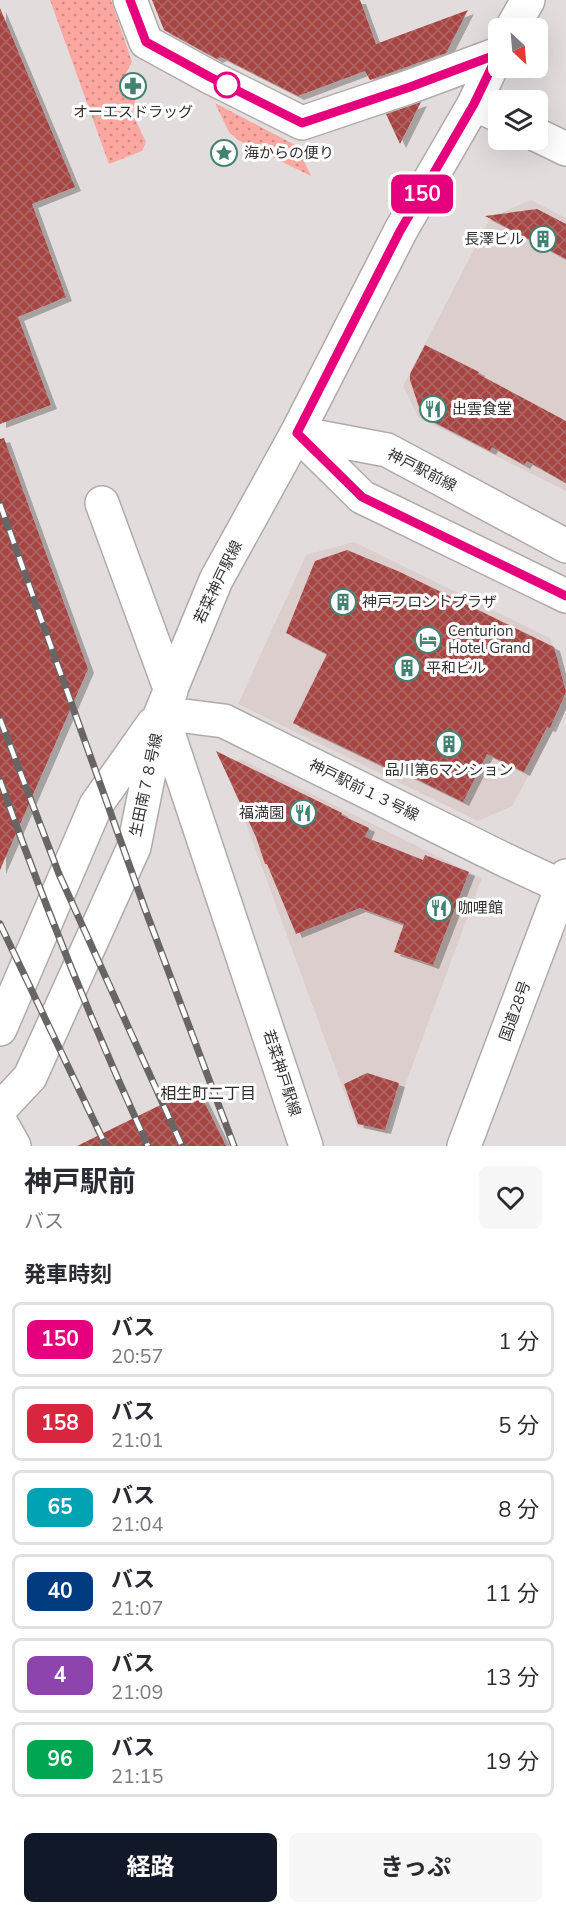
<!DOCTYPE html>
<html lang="ja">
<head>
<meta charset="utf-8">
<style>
  :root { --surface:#fff; --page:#f7f7f7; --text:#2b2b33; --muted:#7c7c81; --line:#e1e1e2; --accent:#111827 }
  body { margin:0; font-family:"Nunito Sans","Noto Sans JP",sans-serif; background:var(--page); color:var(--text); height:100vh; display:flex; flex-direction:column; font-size:22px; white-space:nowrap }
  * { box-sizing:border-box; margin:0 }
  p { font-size:20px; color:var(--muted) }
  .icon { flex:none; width:33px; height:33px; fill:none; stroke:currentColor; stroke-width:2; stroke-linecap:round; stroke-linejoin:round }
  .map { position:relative; height:1146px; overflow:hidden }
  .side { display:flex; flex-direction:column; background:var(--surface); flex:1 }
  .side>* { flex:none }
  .badge { padding:0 12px; border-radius:9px; font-size:21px; line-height:39px }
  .needle { width:39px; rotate:154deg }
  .tools { position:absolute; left:488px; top:18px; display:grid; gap:12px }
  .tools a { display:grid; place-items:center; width:60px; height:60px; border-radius:9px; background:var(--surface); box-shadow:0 6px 24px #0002; font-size:30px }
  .map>.badge { position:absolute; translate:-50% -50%; box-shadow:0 0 0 3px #fff }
  h2 { padding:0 24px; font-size:22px; line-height:54px }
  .round { display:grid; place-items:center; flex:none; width:63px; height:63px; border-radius:9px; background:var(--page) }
  .overview { display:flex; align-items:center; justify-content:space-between; height:102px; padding:0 24px }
  h1 { font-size:28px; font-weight:700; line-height:45px }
  .primary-button { display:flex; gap:12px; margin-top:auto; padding:12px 24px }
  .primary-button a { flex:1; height:69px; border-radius:9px; background:var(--accent); color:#fff; font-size:24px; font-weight:700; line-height:69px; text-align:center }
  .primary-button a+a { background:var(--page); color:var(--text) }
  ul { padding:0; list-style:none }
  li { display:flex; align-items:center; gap:18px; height:75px; margin:0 12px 9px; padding:0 12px; border:3px solid var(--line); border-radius:9px }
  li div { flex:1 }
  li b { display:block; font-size:22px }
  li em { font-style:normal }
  li .badge { min-width:66px; font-weight:700; text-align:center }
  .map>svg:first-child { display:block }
  .built { fill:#dccecd }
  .grass { fill:url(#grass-dots) }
  .building { fill:url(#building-cross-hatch); filter:url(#shadow) }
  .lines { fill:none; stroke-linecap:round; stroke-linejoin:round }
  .minor-casing { stroke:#b0abaa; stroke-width:36 }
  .major-casing { stroke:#b0abaa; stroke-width:36 }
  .highway-casing { stroke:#b0abaa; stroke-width:36 }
  .minor { stroke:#fff; stroke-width:33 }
  .major { stroke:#fff; stroke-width:33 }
  .highway { stroke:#fff; stroke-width:33 }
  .rail-casing { stroke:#686564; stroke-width:7 }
  .rail { stroke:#fff; stroke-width:4.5; stroke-dasharray:14; stroke-linecap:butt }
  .line-casing { stroke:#fff; stroke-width:14 }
  .line { stroke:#e6007e; stroke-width:9 }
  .stop-dot { fill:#fff; stroke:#e6007e; stroke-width:3 }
  .labels { text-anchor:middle; stroke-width:6; stroke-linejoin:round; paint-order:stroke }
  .poi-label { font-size:15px; fill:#333130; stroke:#fff; text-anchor:start }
  .street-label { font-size:15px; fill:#333130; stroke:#fff }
  .neighbourhood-label { font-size:16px; fill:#302c2b; stroke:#fff }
</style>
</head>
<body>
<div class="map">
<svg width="566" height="1146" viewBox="0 0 566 1146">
  <defs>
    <pattern id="grass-dots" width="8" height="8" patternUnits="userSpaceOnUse" patternTransform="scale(1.5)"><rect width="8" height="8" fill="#fda7a1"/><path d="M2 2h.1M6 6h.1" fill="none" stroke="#cd8984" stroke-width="1.8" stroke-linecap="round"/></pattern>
    <pattern id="building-cross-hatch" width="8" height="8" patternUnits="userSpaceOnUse" patternTransform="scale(1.5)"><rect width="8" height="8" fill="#a64543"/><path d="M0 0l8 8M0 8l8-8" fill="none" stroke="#ae6a69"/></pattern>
    <filter id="shadow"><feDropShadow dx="6" dy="4" stdDeviation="0" flood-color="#0004"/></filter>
  </defs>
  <rect width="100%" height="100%" fill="#e2dddc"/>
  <path class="built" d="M531,200l35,18v273l-148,-74 -15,-31 88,-169z
    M354,542l196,96 16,45v24l-54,99 -34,15 -240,-117 68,-149z
    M241,759l241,119 -95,256 -30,-7 -132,-361z"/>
  <path class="grass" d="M50,0h61l21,62 -6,11 10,24 -4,16 14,29 -4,9 -33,13z
    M215,103l82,43 14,30 -73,-36 -9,-8z"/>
  <path class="building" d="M152,0h208l16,44 92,-34 -22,43 -76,27 -5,-9 -67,25 -77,-39 -4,2 -53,-29z
    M0,8l75,179 -43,17 34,93 -48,20 33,88 -51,19z
    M421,102l-21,42 -14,-30z
    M537,209l29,15v35l-81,-43z
    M425,345l54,27 -1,2 88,47v62l-39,-22 -3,4 -32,-18 -2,4 -68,-35 -12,-36v-6z
    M4,438l84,231 -88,201v-431z
    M347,550l53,22 154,75 12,45 -16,36 -3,-1 -23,45 -37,-18 -24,48 -71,-35 -1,3 -98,-47 34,-69 -41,-21 29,-72z
    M216,751l126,62 -1,2 28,13 -4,9 58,23 2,-5 44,17 -36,93 -39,-13 10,-28 -44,-16 -64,26 -29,-70h-2l-9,-27z
    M367,1073l32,10 -14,47 -27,-6 -14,-40z
    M197,1087l29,59h-149z"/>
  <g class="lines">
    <defs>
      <path id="minor" d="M130,0l16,42 64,35 92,46 107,-36 89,-33
        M512,28l16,-28
        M297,433l65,64 204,99
        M297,433l90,17 179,96
        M102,503l69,188
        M161,713l63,8 281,139 56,26
        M162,715l144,431
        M0,1029l96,-224 57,-81
        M0,1109l30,-32 104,-230 27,-134 55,-133 81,-147 104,-203 73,-126 24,-51
        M0,1121l14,25"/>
      <path id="major" d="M474,104l24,11
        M537,135l29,14"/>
      <path id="highway" d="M464,1146l102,-270"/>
    </defs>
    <use href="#minor" class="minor-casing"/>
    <use href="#major" class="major-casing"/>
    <use href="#highway" class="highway-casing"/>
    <use href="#minor" class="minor"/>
    <use href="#major" class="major"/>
    <use href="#highway" class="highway"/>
    <defs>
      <path id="rail" d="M0,504l145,405 89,237
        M0,719l59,155 123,272
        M0,780c44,124 93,246 148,366
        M0,924l106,222"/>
    </defs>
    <use href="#rail" class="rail-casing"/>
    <use href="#rail" class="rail"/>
  </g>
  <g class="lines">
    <defs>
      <path id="line" d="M130,0l16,42 64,35 92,46 108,-36 88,-33 -24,50 -74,127 -103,202 65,64 204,99"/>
    </defs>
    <use href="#line" class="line-casing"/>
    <use href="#line" class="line"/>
  </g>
  <defs>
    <symbol id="pharmacy-ring" viewBox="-11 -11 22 22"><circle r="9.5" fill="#fff" stroke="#428271" stroke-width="1.5"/><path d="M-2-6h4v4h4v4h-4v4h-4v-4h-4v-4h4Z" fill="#428271"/></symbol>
    <symbol id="sight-ring" viewBox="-11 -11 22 22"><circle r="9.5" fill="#fff" stroke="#428271" stroke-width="1.5"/><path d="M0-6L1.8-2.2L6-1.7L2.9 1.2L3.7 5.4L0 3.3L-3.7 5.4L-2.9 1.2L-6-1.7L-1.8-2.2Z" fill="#428271"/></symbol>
    <symbol id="building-ring" viewBox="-11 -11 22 22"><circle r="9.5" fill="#fff" stroke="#428271" stroke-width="1.5"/><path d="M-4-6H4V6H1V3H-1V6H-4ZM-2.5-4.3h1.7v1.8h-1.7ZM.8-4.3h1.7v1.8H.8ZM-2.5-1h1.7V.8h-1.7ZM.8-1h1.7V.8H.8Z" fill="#428271"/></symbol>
    <symbol id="restaurant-ring" viewBox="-11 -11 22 22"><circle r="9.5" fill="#fff" stroke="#428271" stroke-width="1.5"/><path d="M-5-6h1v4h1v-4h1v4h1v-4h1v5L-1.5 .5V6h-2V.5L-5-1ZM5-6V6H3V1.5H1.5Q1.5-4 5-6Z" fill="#428271"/></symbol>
    <symbol id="hotel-ring" viewBox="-11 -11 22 22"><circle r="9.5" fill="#fff" stroke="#428271" stroke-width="1.5"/><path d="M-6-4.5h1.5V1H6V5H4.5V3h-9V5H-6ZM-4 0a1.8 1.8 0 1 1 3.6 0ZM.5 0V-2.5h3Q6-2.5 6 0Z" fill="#428271"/></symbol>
  </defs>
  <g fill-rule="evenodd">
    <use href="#pharmacy-ring" x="118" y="71" width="30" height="30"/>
    <use href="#sight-ring" x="209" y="138" width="30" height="30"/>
    <use href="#building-ring" x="528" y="224" width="30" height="30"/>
    <use href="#restaurant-ring" x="418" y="394" width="30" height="30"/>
    <use href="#building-ring" x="328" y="587" width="30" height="30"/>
    <use href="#hotel-ring" x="413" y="625" width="30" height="30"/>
    <use href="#building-ring" x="392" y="653" width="30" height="30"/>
    <use href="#building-ring" x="434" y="729" width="30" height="30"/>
    <use href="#restaurant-ring" x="288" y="798" width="30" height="30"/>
    <use href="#restaurant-ring" x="424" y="893" width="30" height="30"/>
  </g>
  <circle class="stop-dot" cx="227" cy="85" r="12"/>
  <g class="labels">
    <g class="poi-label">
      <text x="133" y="117" text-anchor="middle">オーエスドラッグ</text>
      <text x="244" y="158">海からの便り</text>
      <text x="524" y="244" text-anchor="end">長澤ビル</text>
      <text x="452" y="414">出雲食堂</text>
      <text x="362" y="607">神戸フロントプラザ</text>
      <text x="448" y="636">Centurion<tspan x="448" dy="17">Hotel Grand</tspan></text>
      <text x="426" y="673">平和ビル</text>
      <text x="449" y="775" text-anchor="middle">品川第6マンション</text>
      <text x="284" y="818" text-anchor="end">福満園</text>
      <text x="458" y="913">咖哩館</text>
    </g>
    <g class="street-label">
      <text transform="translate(422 470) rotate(27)" y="5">神戸駅前線</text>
      <text transform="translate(218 582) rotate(-64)" y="5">若菜神戸駅線</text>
      <text transform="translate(146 785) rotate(-78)" y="5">生田南７８号線</text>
      <text transform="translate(364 790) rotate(26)" y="5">神戸駅前１３号線</text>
      <text transform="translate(515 1011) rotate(-70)" y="5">国道28号</text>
      <text transform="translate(282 1073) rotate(72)" y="5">若菜神戸駅線</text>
    </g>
    <g class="neighbourhood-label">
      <text x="208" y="1099">相生町二丁目</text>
    </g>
  </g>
</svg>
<div class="tools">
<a><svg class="needle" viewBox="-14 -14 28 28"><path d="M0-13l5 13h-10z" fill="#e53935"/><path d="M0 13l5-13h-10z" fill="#7c7c81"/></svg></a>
<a><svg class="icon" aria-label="layers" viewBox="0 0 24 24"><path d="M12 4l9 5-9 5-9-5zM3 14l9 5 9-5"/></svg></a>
</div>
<b class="badge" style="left:422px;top:194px;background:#e6007e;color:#fff">150</b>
</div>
<section class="side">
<div class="overview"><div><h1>神戸駅前</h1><p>バス</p></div><a class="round"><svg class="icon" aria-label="heart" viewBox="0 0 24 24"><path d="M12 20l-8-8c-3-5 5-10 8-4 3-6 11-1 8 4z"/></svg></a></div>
<h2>発車時刻</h2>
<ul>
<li><span class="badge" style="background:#e6007e;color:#fff">150</span><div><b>バス</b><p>20:57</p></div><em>1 分</em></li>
<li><span class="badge" style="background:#d7263d;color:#fff">158</span><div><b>バス</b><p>21:01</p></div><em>5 分</em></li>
<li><span class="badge" style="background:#00a3b4;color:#fff">65</span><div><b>バス</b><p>21:04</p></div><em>8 分</em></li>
<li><span class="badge" style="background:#003b80;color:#fff">40</span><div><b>バス</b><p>21:07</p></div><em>11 分</em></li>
<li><span class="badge" style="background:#8e44ad;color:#fff">4</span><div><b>バス</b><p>21:09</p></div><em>13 分</em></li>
<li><span class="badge" style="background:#00a651;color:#fff">96</span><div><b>バス</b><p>21:15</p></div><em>19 分</em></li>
</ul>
<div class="primary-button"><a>経路</a><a>きっぷ</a></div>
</section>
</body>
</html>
